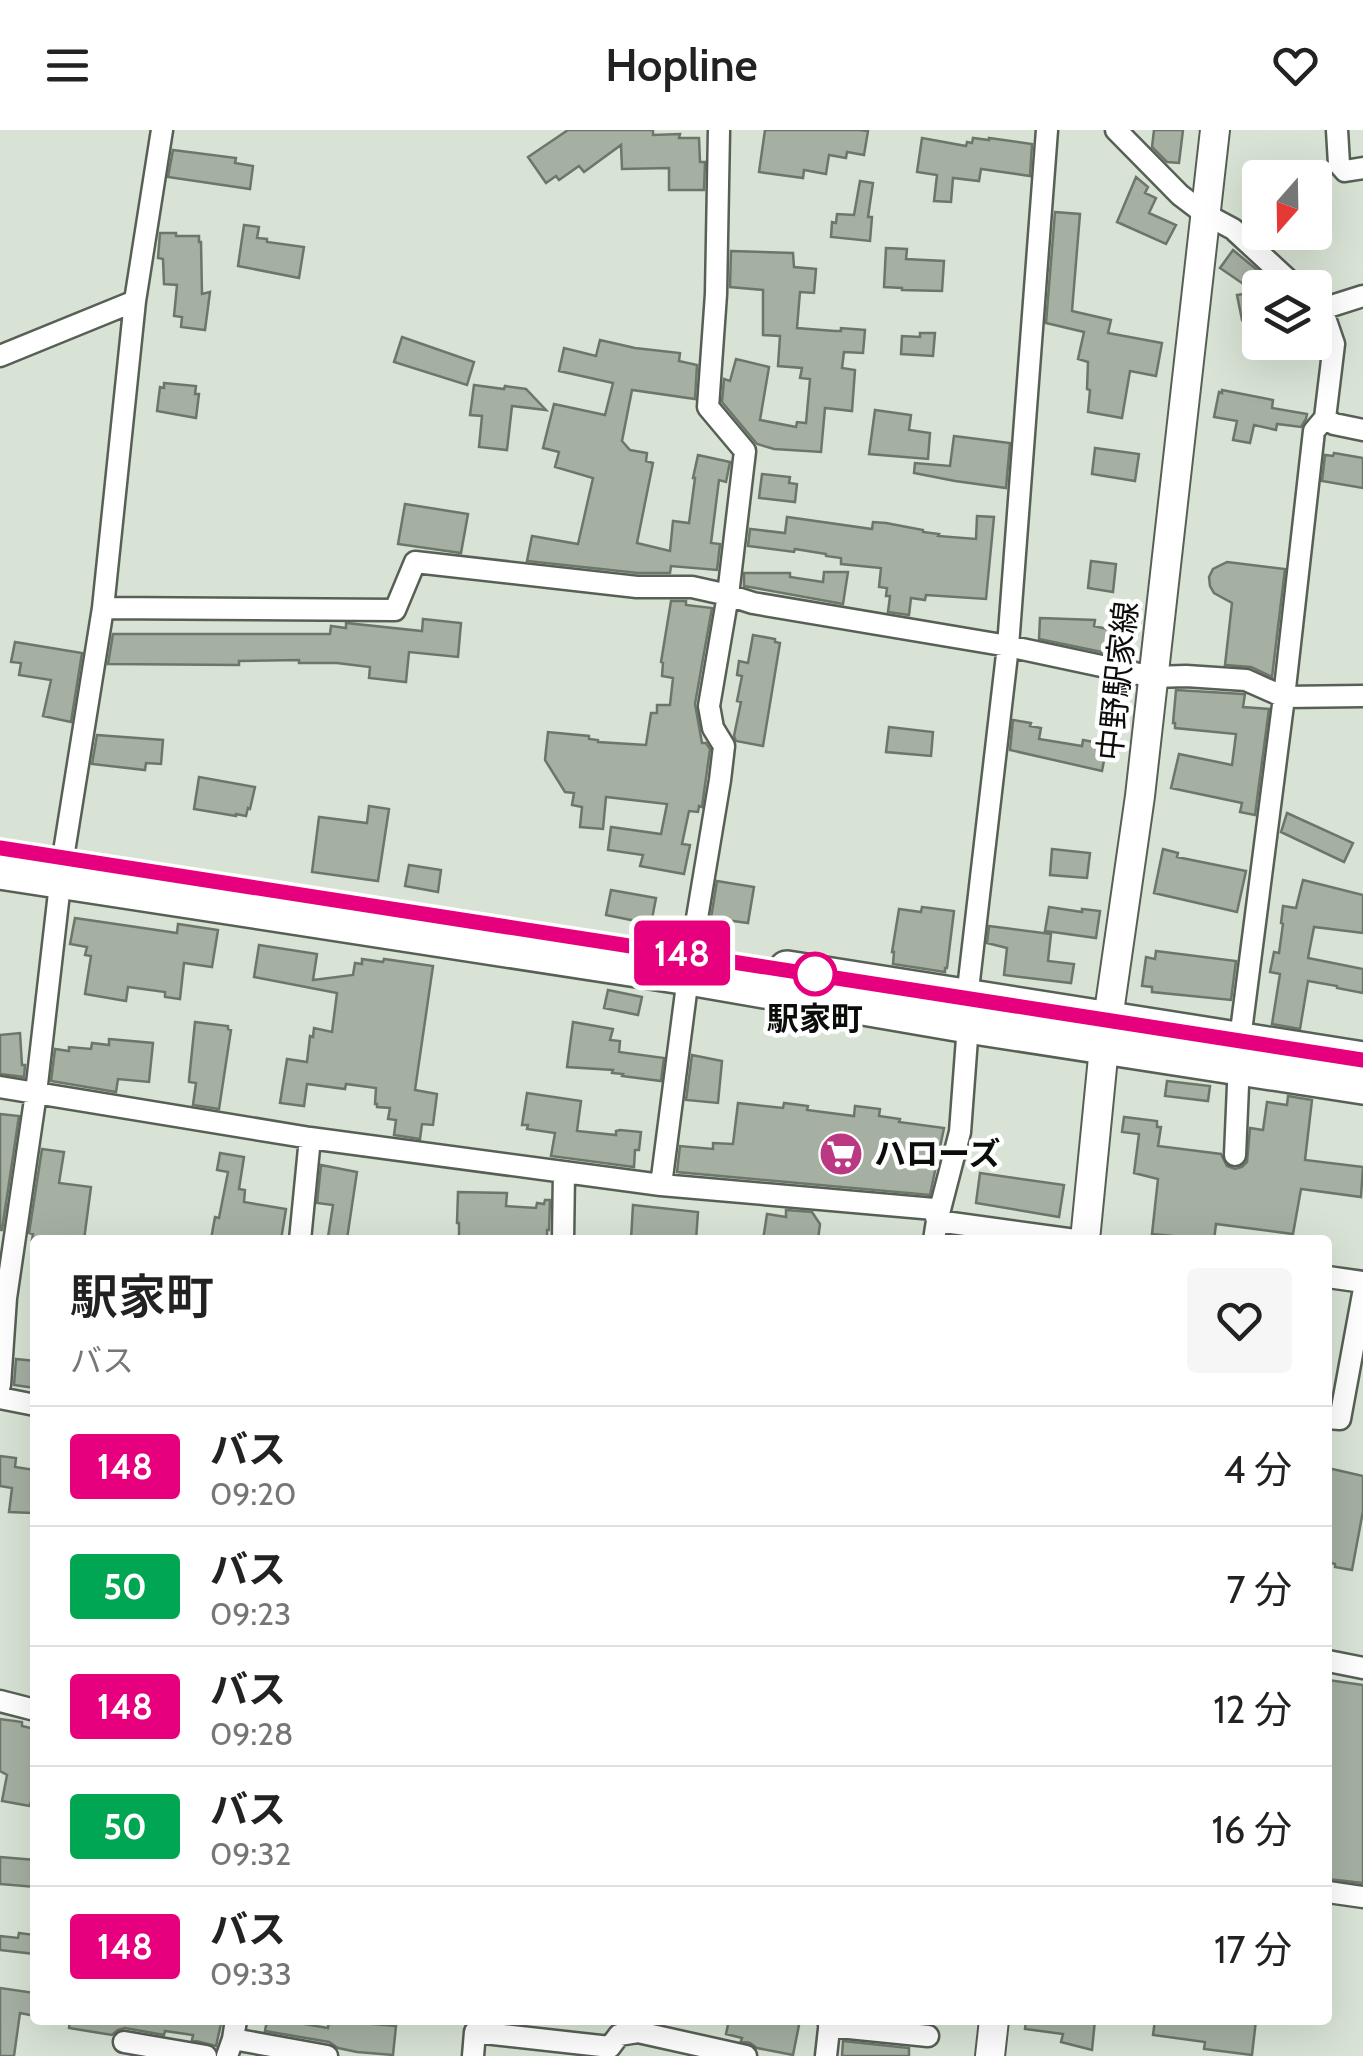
<!DOCTYPE html>
<html lang="ja">
<head>
<meta charset="utf-8">
<style>
  :root { --surface:#fff; --page:#f6f6f6; --text:#222; --muted:#767676; --line:#e0e0e0 }
  body { margin:0; font-family:Cabin,"Noto Sans JP",sans-serif; background:var(--page); color:var(--text); height:100vh; display:flex; flex-direction:column; font-size:38px; white-space:nowrap }
  * { box-sizing:border-box; margin:0 }
  p { font-size:32px; color:var(--muted) }
  .icon { flex:none; width:55px; height:55px; fill:none; stroke:currentColor; stroke-width:2; stroke-linecap:round; stroke-linejoin:round }
  .map { position:relative; flex:1; overflow:hidden }
  .sheet { position:absolute; left:30px; top:1105px; width:1302px; height:790px; display:flex; flex-direction:column; background:var(--surface); border-radius:10px; box-shadow:0 10px 40px #0002 }
  .sheet>* { flex:none }
  .badge { padding:0 20px; border-radius:8px; font-size:35px; line-height:65px }
  .needle { width:65px; rotate:200deg }
  .fabs { position:absolute; left:1242px; top:30px; display:grid; gap:20px }
  .fabs a { display:grid; place-items:center; width:90px; height:90px; border-radius:10px; background:var(--surface); box-shadow:0 10px 40px #0002; font-size:50px }
  .map>.badge { position:absolute; translate:-50% -50%; box-shadow:0 0 0 5px #fff }
  .round { display:grid; place-items:center; flex:none; width:105px; height:105px; border-radius:10px; background:var(--page) }
  .head { display:flex; align-items:center; justify-content:space-between; height:170px; padding:0 40px }
  h1 { font-size:48px; font-weight:600; line-height:75px }
  ul { padding:0; list-style:none }
  li { display:flex; align-items:center; gap:30px; height:120px; padding:0 40px; border-top:2px solid var(--line) }
  li div { flex:1 }
  li b { display:block; font-size:38px }
  li em { font-style:normal }
  li .badge { min-width:110px; font-weight:700; text-align:center }
  header { display:flex; justify-content:space-between; align-items:center; height:130px; padding:0 40px; background:var(--surface); font-size:45px; font-weight:600 }
  .map>svg:first-child { display:block }
  .building { fill:#a5afa2; stroke:#6c766a; stroke-width:2.5 }
  .lines { fill:none; stroke-linecap:round; stroke-linejoin:round }
  .street-casing { stroke:#576055; stroke-width:25 }
  .secondary-casing { stroke:#576055; stroke-width:32 }
  .highway-casing { stroke:#576055; stroke-width:40 }
  .street { stroke:#fff; stroke-width:20 }
  .secondary { stroke:#fff; stroke-width:28 }
  .highway { stroke:#fff; stroke-width:35 }
  .line-casing { stroke:#fff; stroke-width:22 }
  .line { stroke:#e6007e; stroke-width:15 }
  .stop-dot { fill:#fff; stroke:#e6007e; stroke-width:5 }
  .labels { text-anchor:middle; stroke-width:9; stroke-linejoin:round; paint-order:stroke }
  .street-label { font-size:32px; fill:#0a0d09; stroke:#fff }
  .stop-label { font-size:32px; font-weight:bold; fill:#0a0d09; stroke:#fff }
  .poi-label { font-size:32px; font-weight:bold; fill:#0a0d09; stroke:#fff; text-anchor:start }
</style>
</head>
<body>
<header><svg class="icon" aria-label="menu" viewBox="0 0 24 24"><path d="M4 6h16M4 12h16M4 18h16"/></svg>Hopline<svg class="icon" aria-label="heart" viewBox="0 0 24 24"><path d="M12 20l-8-8c-3-5 5-10 8-4 3-6 11-1 8 4z"/></svg></header>
<div class="map">
<svg width="1363" height="1926" viewBox="0 0 1363 1926">
  <rect width="100%" height="100%" fill="#d8e3d5"/>
  <path class="building" d="M568,0h85v5l27,-1 -1,4h20l1,24h5l-1,28h-35v-22l-47,1 -1,-24 -37,27 -5,-6 -20,14 -3,-4 -10,7 -18,-26z
    M765,0h94l9,1 -4,24 -17,-3 -1,6 -17,-3 -3,19 -22,-4 -1,8 -44,-6z
    M1154,0h29l-4,33 -12,-1 -15,-15z
    M922,8l44,8 1,-4 5,1 1,-5 16,2v-2l43,6 -2,32 -49,-7 -2,12 -26,-3 -2,24 -17,-1 3,-26 -20,-3z
    M173,20l63,8 -1,5 18,3 -3,23 -82,-12z
    M1136,47l12,10 -3,6 11,5 -7,15 27,12 -10,19 -49,-22z
    M860,51l13,2 -5,34h4l-2,24 -39,-4 1,-15 4,1 1,-9 17,1z
    M1055,82l25,2 -8,97 39,9 -3,13 54,10 -6,33 -26,-5 -8,47 -34,-6 2,-22 -3,-1 1,-27 -10,-3 6,-27 -38,-9z
    M244,95l15,2 -2,11 10,1v3l37,5 -5,31 -61,-12z
    M160,103h16v3h23v6h2l1,52 8,-2 -5,38 -24,-3 1,-10 -8,-1 3,-31 -13,-1 -1,-25 -5,-1z
    M886,118l21,1 -1,10 38,2 -2,30 -40,-1v-2l-18,-1z
    M1233,120l29,24 -3,2 3,12h-2v28l-18,4 -5,-25 18,-3 -35,-24z
    M731,121l62,2 1,14 22,2 -2,24 -14,-1 -3,36 38,3h6v-3l24,2 -2,23 -19,-1 -2,16 13,2 -3,41 -27,-3 -4,44 -47,-3 -17,-5 -35,-42 2,-23 6,2 6,-22 33,8 -9,53 36,7 1,-5 9,1 4,-44 -10,-1 2,-10 -24,-2 2,-30 -17,-1v-45l-33,-3z
    M920,203h15l-2,23 -32,-2 1,-18 18,1z
    M402,207l72,25 -7,23 -73,-23z
    M600,210l35,8 45,5 -1,8 18,4 -2,34 -63,-9 -10,51 8,9 17,3 -1,8 7,2 -16,80 33,8 3,-30 16,2 6,-45h-2l5,-23 32,7 -4,20 -7,-2 -8,63 9,1 -3,26 -46,-4 -1,7h-32l-111,-12 5,-25 46,8 15,-66 -38,-11 4,-15 -16,-4 11,-44 51,11 8,-32 -54,-12 5,-23 32,8z
    M164,253l32,3 -1,8h4l-3,24 -39,-7 3,-24 4,1z
    M474,255l30,4 1,-3 21,3 20,21 -34,-4 -5,44 -28,-3 3,-31 -12,-1z
    M1222,260l51,10 -1,8 35,6 -1,5 -5,8 -24,-3 -1,6 -22,-5 -4,18 -17,-3 4,-19 -23,-4 5,-25 3,1z
    M875,280l36,5 -2,15 21,3 -2,26 -59,-5z
    M954,306l56,7 -4,45 -51,-7 -41,-8 1,-10 35,3z
    M1095,318l44,6 -4,27 -43,-7z
    M1334,323l29,5v30l-41,-7 3,-26 8,1z
    M762,344l28,3 -1,6 8,1 -2,18 -36,-4z
    M405,374l63,10 -7,39 -63,-9z
    M977,386l17,1 -8,82 -60,-4 -1,5 -14,-2 -2,17 -21,-3 2,-16h-4l1,-8 -8,-1 2,-19 -40,-4v-6l-15,-2v-2l-31,-5 -1,3 -46,-6 2,-17 35,4 2,-16 85,12 1,-7 13,1 37,7v2l16,2 -1,2 38,3z
    M1091,431l25,3 -3,28 -25,-4z
    M1227,432l58,7 -13,108 -21,-10 -26,-2 7,-62 -18,-10 -4,-7 -1,-9 4,-8z
    M824,442h24l-5,32 -99,-18v-13h46v4l33,5z
    M671,471h15v4l26,3 -17,96 7,39h4l4,6 -8,58 -3,-1 -1,6 -9,-1 -7,33 8,1 -6,29 -44,-8 3,-11 -35,-5 3,-23 50,7 6,-30 -61,-7 -3,32 -23,-2 2,-20 -10,-2 2,-12 -9,-1 -20,-32 3,-28 41,4v3l9,1v2l48,3 5,-32h6v-8h13l3,-27 -11,-2 1,-13 -2,-1z
    M1040,488l55,2 -1,6 35,8 -3,23 -87,-18z
    M423,489l38,4 -3,34 -49,-5 -3,30 -37,-4 1,-11 -33,-4h-38v-3l-60,1v4l-131,-1 5,-30h217l1,-8 15,2v-5l76,8z
    M753,505l22,4v3l5,1 -17,103 -27,-5 -2,-5 7,-34 -4,-1 5,-25 -5,-1 2,-14 9,2z
    M15,512l67,11 -11,69 -28,-6 8,-36 -32,-5 2,-12 -10,-1z
    M1176,560l67,4h2l-2,13 26,2 -14,106 -15,-3 2,-9 -71,-15 8,-34 53,11 4,-31 -61,-6v-5h-2z
    M1013,590l18,3 -1,3 11,2 -2,11 43,7 1,-6 16,3 -1,6 8,1 -4,21 -92,-21z
    M889,597l44,5 -2,24 -45,-4z
    M97,605l66,5 -2,24 -15,-1 -1,7 -53,-6z
    M199,647l56,10 -5,22 -2,-1 -2,8 -10,-2v2l-42,-7z
    M369,676l20,3 -11,72 -66,-9 7,-55 48,6z
    M1287,683l66,30 -9,19 -63,-30z
    M1052,719l38,4 -3,25 -37,-3z
    M1163,719l15,4 -1,4 69,14 -9,41 -83,-19z
    M409,735l32,5 -3,22 -33,-6z
    M1303,750l60,15v38l-49,-6 -6,31 55,11v24l-26,-5v-2l-29,-5 -8,48 -28,-5 8,-50 -10,-2 4,-20 5,1 4,-29 -2,-1 2,-17 13,2z
    M717,751l37,6 -6,36 -37,-5z
    M611,760l45,8 -5,26 -45,-9z
    M922,777l32,4 -7,57h-2v4l-52,-8 1,-12h-2l7,-43 22,3z
    M1049,777l33,5v-3l18,2 -4,27 -51,-7z
    M75,788l102,15 1,-9 40,6 -6,37 -28,-4 -4,36 -15,-2v-5l-37,-5 -2,14 -41,-7 6,-38 -6,-1 2,-8 -17,-3z
    M989,796l62,8 -3,27 26,3 -3,19 -67,-8 3,-27 -20,-5z
    M259,815l58,9 -4,26 40,-5 2,-12 7,1v-5l21,3 1,-3 49,7 -18,124 22,4 -4,31 -11,-1 -2,15 -26,-4 2,-15 -8,-1 2,-11 -13,-1v-3h-2l1,-16 -30,-4 -1,5 -38,-5 -3,22 -24,-3 7,-44 20,3 3,-26 3,1 1,-9 18,4 5,-39 -83,-16z
    M1156,821l80,10 -5,39 -79,-8v-5l-10,-1 4,-29 9,2z
    M608,860l34,7 -4,18 -34,-7z
    M195,892l33,4v3l3,1 -12,79 -26,-4 3,-22 -7,-1v-2z
    M573,892l40,7 -3,11 10,1 -1,11 45,6 -3,23 -39,-5 1,-2 -11,-1 1,-3 -46,-3z
    M20,903l2,32h3l-1,12 -24,-3v-39z
    M109,909l44,4 -4,39 -31,-3 -2,13 -65,-11 4,-32 14,2v-4l22,2 1,-6 17,2z
    M692,925l30,6 -4,42 -32,-3z
    M1167,951l43,5 -2,15 -43,-5z
    M527,963l54,8 -4,30 39,4v-4l4,-1 21,2 -2,18h-4l-1,17 -83,-11 4,-23 -28,-4 1,-4h-6z
    M1288,966l24,4 -7,60 58,7 -2,30 -60,-8 -8,45 -77,-10 -2,16 -62,-6 6,-55 -24,-6 5,-39 -17,-2 2,-15 33,4v6h4l-3,19 63,8 6,12 8,3 7,-2 5,-5 3,-34 13,2 4,-28 20,3z
    M738,973l45,5 1,-5 24,3 -1,4 47,6 1,-10 25,3 -1,7 21,3 -1,3 45,6 -14,67 -253,-23 3,-26 33,3v-6l20,1z
    M0,984l19,2 -17,114h-2z
    M42,1019l22,3 -5,31 32,4 -7,53h-52l1,-6 -4,-1z
    M220,1023l24,4 -5,32 6,1 -1,12 42,7 -5,31 -70,-1 4,-22 4,1 9,-46 -11,-2z
    M321,1035l36,7 -10,67 -19,-2 5,-32 -16,-2z
    M980,1043l84,12 -5,32 -83,-14z
    M458,1062l49,1 -1,13 30,2 1,-5 7,1 1,-4h5l-1,30h-2v10h-88v-17h-2z
    M633,1075l65,7 -2,28h-65z
    M786,1080l26,2 8,12 -2,16h-55l4,-26 19,3z
    M16,1229l19,2v27l-21,-3z
    M0,1326l16,2 -1,9 20,3v33l-2,10 -24,-1 3,-24 -12,-2z
    M1328,1338l35,8v35l-11,59 -17,-3v-3l-7,-2z
    M1328,1550l35,5v198l-35,-4z
    M0,1589l22,3v4l13,3v54l-5,23 -28,-5 5,-26 -7,-4z
    M0,1727l35,3v27l-35,-3z
    M19,1803l16,2v19l-35,-4v-14l18,2z
    M0,1858l35,5v23l-15,-3 -6,43h-14z
    M70,1890h126l25,4 -5,22 -24,-6 1,-5 -28,-4 -1,4 -39,-7 -7,2 -6,5 -43,-7z
    M267,1890h14l47,8 1,-8 67,6 -3,29 -36,-3 -19,-4 -9,-6 -64,-11z
    M729,1890h71l-7,35 -36,-7 -7,-5 -9,-2 1,-3 -16,-4z
    M1026,1890h69l-3,30 -31,-8 2,-8 -38,-5z
    M1155,1890h101l-4,35 -48,-6 1,-7 -52,-7z
    M843,1911l66,7v8h-67z"/>
  <g class="lines">
    <defs>
      <path id="street" d="M1116,0l64,65 25,19 28,15 64,59
        M1337,0l2,34 6,7 18,-3
        M1322,179l41,-13
        M0,226l135,-55
        M1325,288l9,6 29,6
        M103,478l292,2 20,-48 222,25h55l36,8 25,8 255,43 145,31 33,-1 60,4 38,17 79,-1
        M967,868l41,-352 39,-516
        M0,957l310,51 351,47 273,24 3,12 138,19
        M1235,1025l5,-116 44,-342 30,-266 11,-13 9,-74 -12,-35 -7,-5
        M661,1055l30,-231 29,-174 4,-34 -11,-18 -4,-22 19,-111 17,-144 -37,-44 8,-113 3,-164
        M300,1110l10,-102
        M563,1110l1,-68
        M934,1110l3,-19 23,-89 8,-107
        M1328,1147l35,5
        M0,1255l6,-87 30,-205 27,-235 40,-250 32,-307 27,-171
        M0,1268l35,7
        M1328,1288l12,1 23,-125
        M1328,1531l35,7
        M0,1571l35,9
        M1328,1762l35,5
        M829,1896l99,10
        M233,1909l94,17
        M124,1912l82,14
        M227,1926l6,-17 3,-19
        M473,1926l2,-24 135,15 9,-12 19,-3 108,24
        M826,1926l4,-36"/>
      <path id="secondary" d="M1085,1110l19,-193 36,-251 75,-666
        M990,1926l4,-36"/>
      <path id="highway" d="M0,741l689,106 279,48 395,61
        M787,839l576,91"/>
    </defs>
    <use href="#street" class="street-casing"/>
    <use href="#secondary" class="secondary-casing"/>
    <use href="#highway" class="highway-casing"/>
    <use href="#street" class="street"/>
    <use href="#secondary" class="secondary"/>
    <use href="#highway" class="highway"/>
  </g>
  <g class="lines">
    <defs>
      <path id="line" d="M0,718l1363,212"/>
    </defs>
    <use href="#line" class="line-casing"/>
    <use href="#line" class="line"/>
  </g>
  <defs>
    <symbol id="supermarket-disc" viewBox="-11 -11 22 22"><circle r="9.5" fill="#bb3982" stroke="#fff"/><path d="M-6-5.5h2.5l.6 2H6L4.5 2H-2.5L-4.4-4H-6ZM-1.5 3.2a1.3 1.3 0 1 0 .1 0ZM3 3.2a1.3 1.3 0 1 0 .1 0Z" fill="#fff"/></symbol>
  </defs>
  <g fill-rule="evenodd">
    <use href="#supermarket-disc" x="816" y="999" width="50" height="50"/>
  </g>
  <circle class="stop-dot" cx="815" cy="844" r="20"/>
  <g class="labels">
    <g class="street-label">
      <text transform="translate(1118 551) rotate(-84)" y="11">中野駅家線</text>
    </g>
    <g class="stop-label">
      <text x="815" y="900">駅家町</text>
    </g>
    <g class="poi-label">
      <text x="874" y="1035">ハローズ</text>
    </g>
  </g>
</svg>
<div class="fabs">
<a><svg class="needle" viewBox="-14 -14 28 28"><path d="M0-13l5 13h-10z" fill="#e53935"/><path d="M0 13l5-13h-10z" fill="#767676"/></svg></a>
<a><svg class="icon" aria-label="layers" viewBox="0 0 24 24"><path d="M12 4l9 5-9 5-9-5zM3 14l9 5 9-5"/></svg></a>
</div>
<b class="badge" style="left:682px;top:823px;background:#e6007e;color:#fff">148</b>
<section class="sheet">
<div class="head"><div><h1>駅家町</h1><p>バス</p></div><a class="round"><svg class="icon" aria-label="heart" viewBox="0 0 24 24"><path d="M12 20l-8-8c-3-5 5-10 8-4 3-6 11-1 8 4z"/></svg></a></div>
<ul>
<li><span class="badge" style="background:#e6007e;color:#fff">148</span><div><b>バス</b><p>09:20</p></div><em>4 分</em></li>
<li><span class="badge" style="background:#00a651;color:#fff">50</span><div><b>バス</b><p>09:23</p></div><em>7 分</em></li>
<li><span class="badge" style="background:#e6007e;color:#fff">148</span><div><b>バス</b><p>09:28</p></div><em>12 分</em></li>
<li><span class="badge" style="background:#00a651;color:#fff">50</span><div><b>バス</b><p>09:32</p></div><em>16 分</em></li>
<li><span class="badge" style="background:#e6007e;color:#fff">148</span><div><b>バス</b><p>09:33</p></div><em>17 分</em></li>
</ul>
</section>
</div>
</body>
</html>
